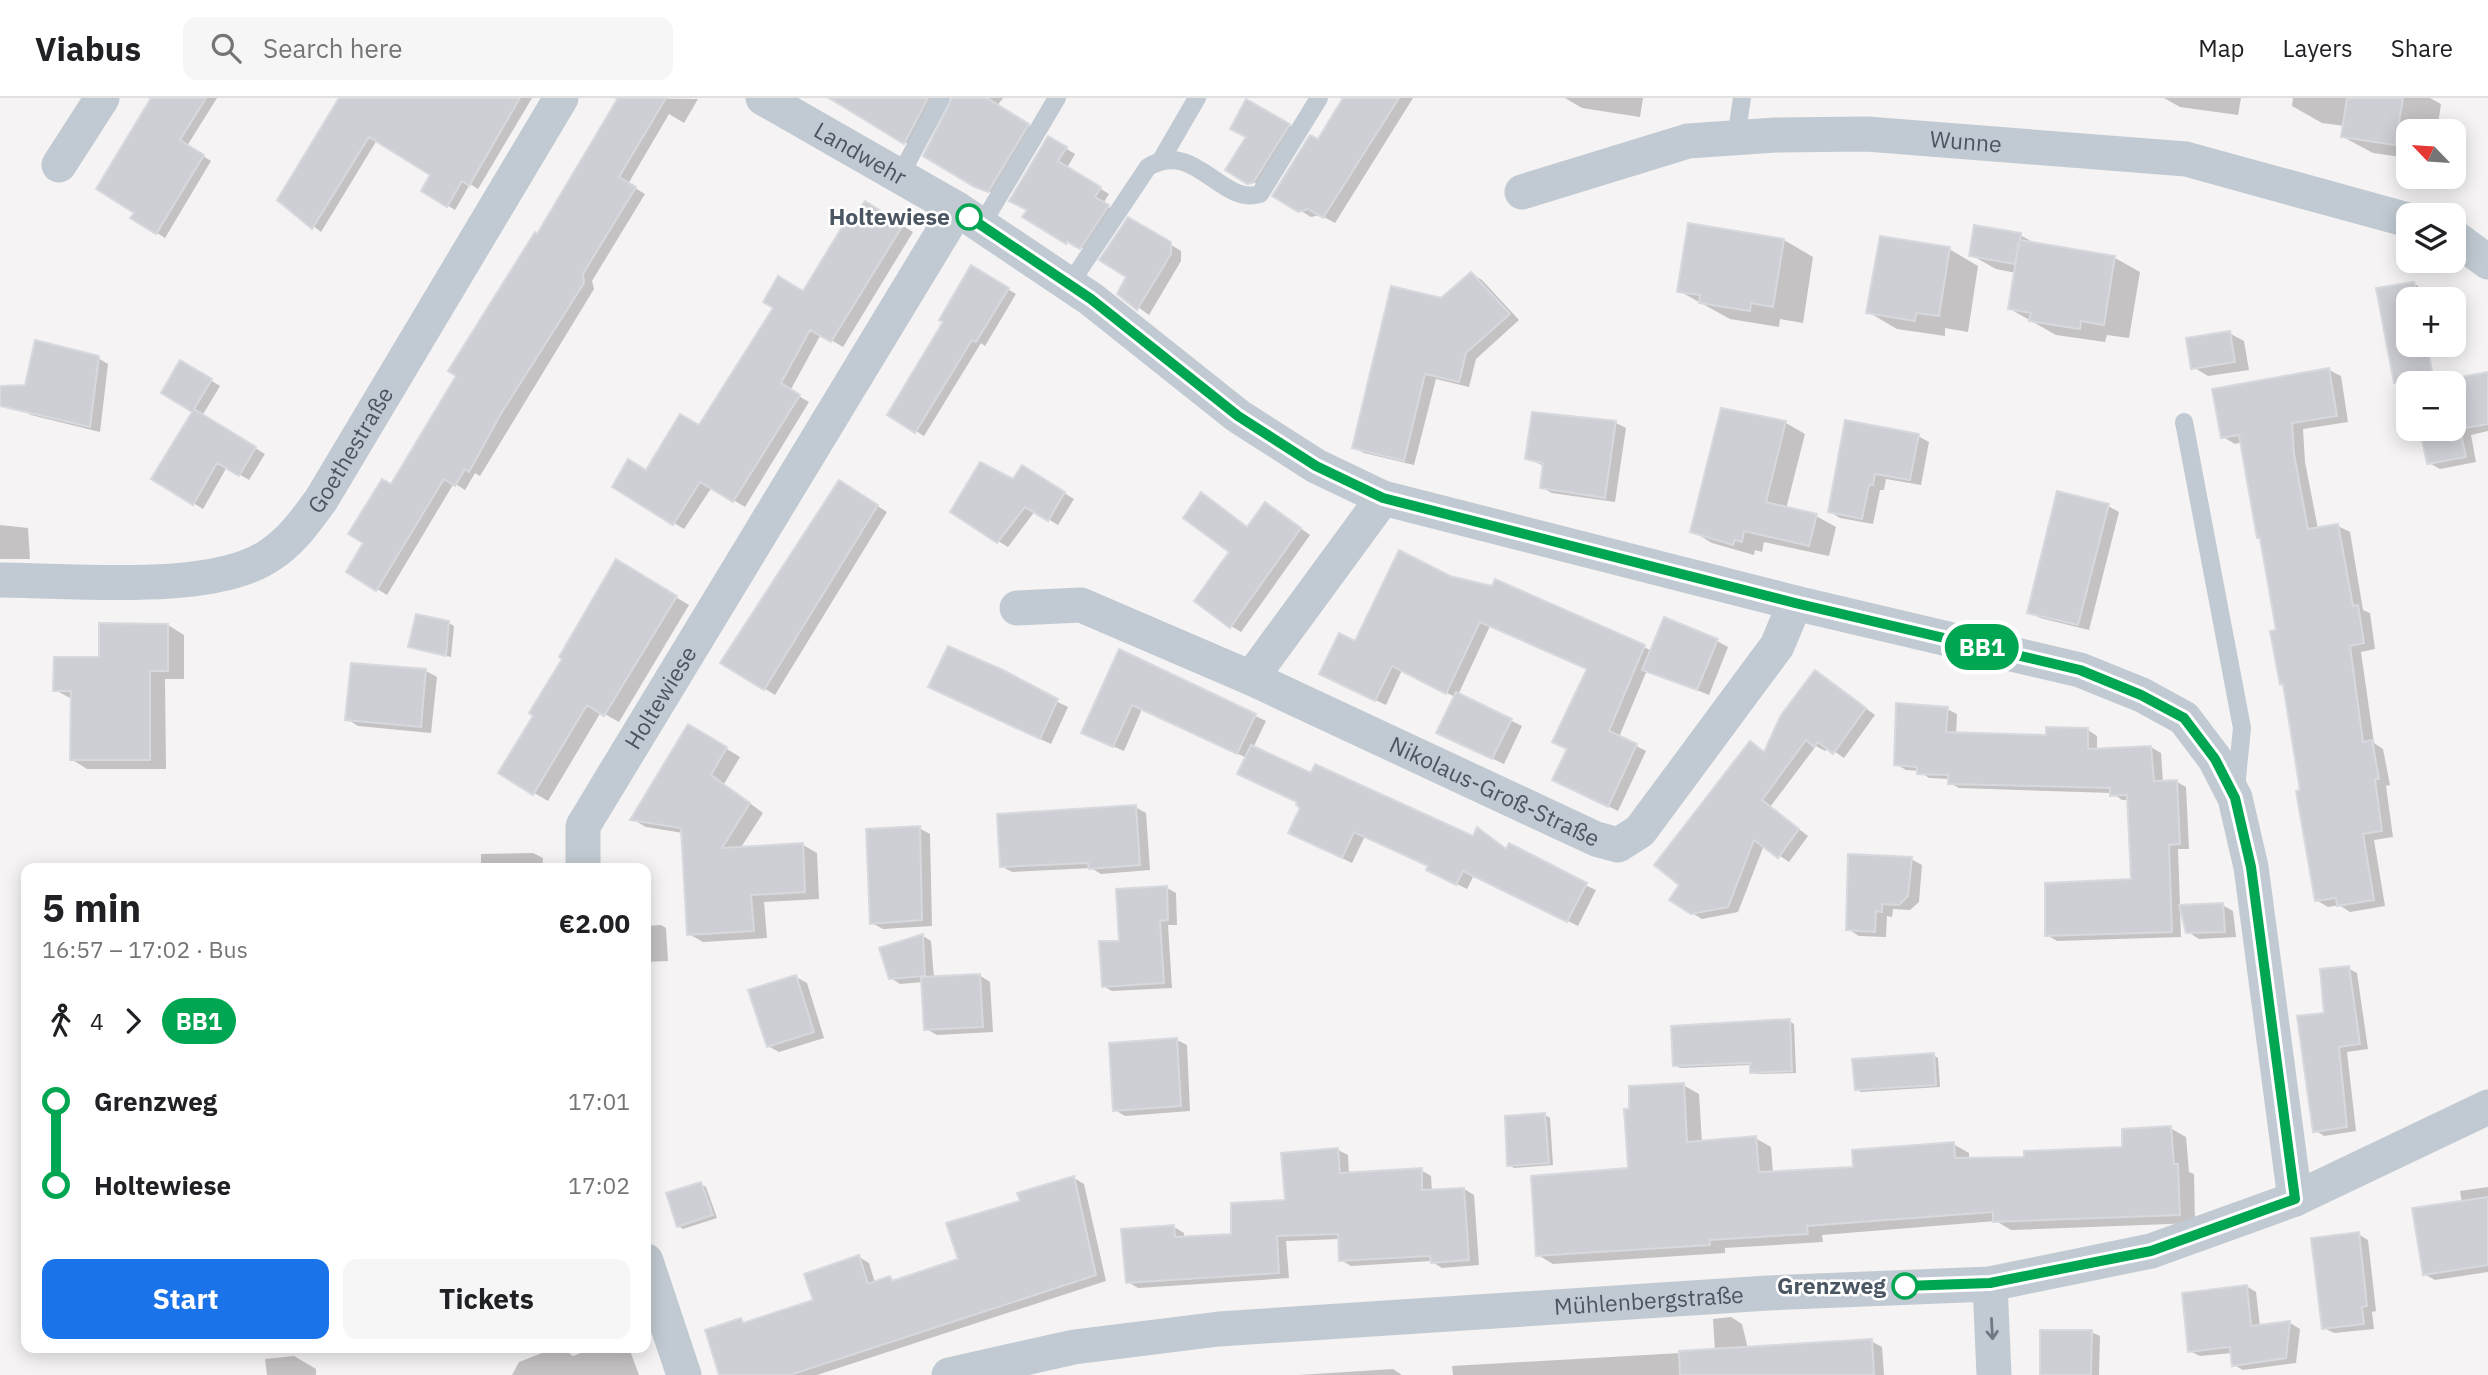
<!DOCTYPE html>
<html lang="en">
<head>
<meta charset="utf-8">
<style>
  :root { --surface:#fff; --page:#f6f6f6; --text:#202124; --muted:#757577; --line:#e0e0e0; --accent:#1a73e8 }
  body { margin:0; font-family:"IBM Plex Sans",sans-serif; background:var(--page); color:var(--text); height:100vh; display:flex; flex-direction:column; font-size:26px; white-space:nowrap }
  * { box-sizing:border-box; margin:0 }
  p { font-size:23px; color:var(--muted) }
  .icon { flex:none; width:38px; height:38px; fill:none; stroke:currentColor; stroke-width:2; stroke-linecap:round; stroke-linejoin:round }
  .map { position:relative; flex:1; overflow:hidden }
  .drawer { position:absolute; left:21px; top:765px; width:630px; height:490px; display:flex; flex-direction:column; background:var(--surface); border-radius:14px; box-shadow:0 4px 18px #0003 }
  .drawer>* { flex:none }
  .badge { padding:0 14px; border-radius:23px; font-size:24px; line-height:46px }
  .needle { width:46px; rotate:295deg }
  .buttons { position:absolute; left:2396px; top:21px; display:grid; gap:14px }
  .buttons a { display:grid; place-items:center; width:70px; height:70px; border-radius:14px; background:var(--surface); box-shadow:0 4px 18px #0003; font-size:35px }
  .map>.badge { position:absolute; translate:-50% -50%; box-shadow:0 0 0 4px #fff }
  .legs { display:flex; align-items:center; gap:10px; height:77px; padding:0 21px; font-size:23px }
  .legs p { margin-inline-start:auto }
  .head { display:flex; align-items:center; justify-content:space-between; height:119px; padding:0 21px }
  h1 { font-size:38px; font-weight:700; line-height:52px }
  .cta { display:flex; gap:14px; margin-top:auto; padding:14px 21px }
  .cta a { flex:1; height:80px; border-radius:14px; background:var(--accent); color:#fff; font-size:28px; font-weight:700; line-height:80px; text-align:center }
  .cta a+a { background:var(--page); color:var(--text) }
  ul { padding:0 21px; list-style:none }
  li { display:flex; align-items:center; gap:24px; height:84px; font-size:26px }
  li i { display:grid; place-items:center; width:10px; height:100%; margin:0 9px; background:currentColor }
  li i::after { content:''; width:18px; height:18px; margin:-9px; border:5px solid; border-radius:50%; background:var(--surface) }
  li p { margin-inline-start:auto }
  li:first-child i { background:linear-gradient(#0000 50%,currentColor 0) }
  li:last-child i { background:linear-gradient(currentColor 50%,#0000 0) }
  header { display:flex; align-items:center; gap:42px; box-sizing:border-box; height:98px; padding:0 35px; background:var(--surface); border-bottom:2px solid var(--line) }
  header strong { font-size:33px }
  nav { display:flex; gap:38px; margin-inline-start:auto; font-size:24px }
  .search { width:490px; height:63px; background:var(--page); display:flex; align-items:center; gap:18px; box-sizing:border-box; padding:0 24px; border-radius:14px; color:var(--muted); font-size:26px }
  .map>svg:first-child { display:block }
  .shadow { fill:#0003 }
  .building { fill:#cdcfd5; stroke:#d7d9de; stroke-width:2 }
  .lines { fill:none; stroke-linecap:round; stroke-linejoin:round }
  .lane { stroke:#c1cad2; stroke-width:18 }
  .street { stroke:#c1cad2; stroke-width:35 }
  .oneway { stroke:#6e7983 }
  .line-1-casing { stroke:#fff; stroke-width:16 }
  .line-1 { stroke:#00a651; stroke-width:10 }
  .stop-1-dot { fill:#fff; stroke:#00a651; stroke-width:3.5 }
  .labels { text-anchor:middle; stroke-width:5; stroke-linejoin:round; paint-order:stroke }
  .street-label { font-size:23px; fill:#4a5661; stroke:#fff }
  .stop-label { font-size:23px; font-weight:bold; fill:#4a5661; stroke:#fff; text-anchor:end }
</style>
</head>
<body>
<header>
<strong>Viabus</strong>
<div class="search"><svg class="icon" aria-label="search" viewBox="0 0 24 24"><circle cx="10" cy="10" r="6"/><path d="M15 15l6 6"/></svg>Search here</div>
<nav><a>Map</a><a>Layers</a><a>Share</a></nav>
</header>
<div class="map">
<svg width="2488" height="1277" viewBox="0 0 2488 1277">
  <rect width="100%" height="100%" fill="#f5f3f3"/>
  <path class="shadow" d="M155,0h62l-30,48 24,15 -46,77 -32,-20 4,-6z
    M341,0h191l-54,91 -8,-5 -15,26 -32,-20 9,-15 -55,-35 -56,92 -41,-32z
    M615,0l83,1 -14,24 -15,-9 -41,70 17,10 -53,87 2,8 -114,187 -5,-3 -10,17 -11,-7 -67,112 -39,-24 44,-85 67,-111 -9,-5 142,-222 26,-47z
    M831,0h110l-26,50z
    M954,0h49l-6,8 41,25 -39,65 -26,-11z
    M1345,0h68l-78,125 -15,-8 -9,2 -36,-22 44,-53z
    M1565,0h78l-3,19 -58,-9z
    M2164,0h77l-3,17 -58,-8z
    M2293,0h137l11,6 -4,27h-29v27l-35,-5 -30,-16 2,-11 -23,-3 -30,-17z
    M1247,4l47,26 -35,57 -32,-16 21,-32z
    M1049,40l26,16 -8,14 42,26 -6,10 14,8 -27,41 -12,-8 -2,3 -51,-32z
    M866,105l47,29 -70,115 -22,-13 -31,57 19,11 -64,105 -33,-20 -28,42 -10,-6 -27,-51 52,-44 105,-135z
    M1129,121l52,32v10l-32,54 -29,-21 8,-18z
    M2020,137l18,10 77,13 25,14 -11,66 -22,-3 -2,7 -49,-7 -46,-26 6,-36 -20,-4 -25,-14z
    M1784,142l29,17 -10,66 -23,-4 -1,8 -49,-8 -51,-28z
    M1949,151l29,17 -10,66 -23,-4v8l-48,-7 -29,-17z
    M971,170l45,26 -31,52 -4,-3 -57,93 -35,-22 56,-92z
    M1472,176l10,6 37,40 -43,39 -7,28 -33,-8 -22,86 -50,-12 -10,-5 87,-148z
    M2413,185l5,3 3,13h-13v46h23v3l-36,6 -5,-3z
    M2229,235l15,8 5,29 -41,6 -15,-9z
    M98,260l10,6 -8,68 -69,-17 -10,-6z
    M181,264l39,24 -18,30 63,38 -16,26 -22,-13 -24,42 -49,-30 40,-68z
    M2329,272l12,6 7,46 -45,7 2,33 13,67 20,-3 12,6 13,78 7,3 5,36 -14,3 13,91 9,6 7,36 -4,1 7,51 -19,3 11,66 -35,6 -11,-7 -11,2 -12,-7 -31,-214 -4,-2 -3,-53 -36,-189 -7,2 -12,-7z
    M2488,276v57l-17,4 5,27 -36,7 -11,-6 -7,-34h32v-46h-17z
    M1722,312l64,13 19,11 -19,75 30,7 20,11 -7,29 -65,-14 -2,10 -7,-2 -1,5 -42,-12 -20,-12z
    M1534,316l82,9 10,5 -11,74 -63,-9 -11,-6 3,-21 -18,-8z
    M1918,338l11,6 -8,43 -35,-6 -2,11h-4l-7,34 -33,-6 -10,-6z
    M1022,369l52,32 -16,26 -23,-14 -27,36 -10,-6 16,-59z
    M850,390l37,24 -112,183 -53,-33z
    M1212,402l37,28 26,-18 35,25 -69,97 -10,-6v-74z
    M2108,408l11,6 -30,118 -49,-12 -11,-6z
    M0,427l28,3 2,31h-30z
    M617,464l72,43 -70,117 -18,-10 -53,89 -48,-28 35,-58z
    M1450,480l140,43 62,30 65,-10 11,6 -19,48 -62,-25 -28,67 27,14 -28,60 -54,-26 4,-36 21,-80 -99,-43 -32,69 64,31 -18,38 -55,-26 6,-41 -53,-27 -16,35 -55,-26 25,-36z
    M449,525l5,3 -3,31 -41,-11z
    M168,527l16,10v44h-19l1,90h-79l-16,-10 1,-60 -17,-9 46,-32z
    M948,551l120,58 -17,37 -110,-52z
    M1119,553l147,70 -13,27 59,27 161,63 5,-9 29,21 89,40 -18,36 -104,-51 -7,14 -29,-14 -8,-9 -65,-30 -13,27 -51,-25 1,-31 -3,-5 -52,-44 -105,-49 -18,42 -30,-13z
    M426,573l11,6 -6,56 -73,-7 -11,-7z
    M1825,580l50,37 -31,43 -16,-11 -3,4 -9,-5 -46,61 38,29 -19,26 -25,-17 -26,67 -36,7 -10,-6 58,-170 15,10z
    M1947,611l10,5 -1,20 91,2 41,-6 9,6v14l54,-3 10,6 2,29h14l9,5 3,62h-11l2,57 42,-1 11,6 3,26 -37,2 -11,-7 -8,-23 1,28 -124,4 -10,-6 85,-54 -3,-81h-7l-10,-7 -153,-5 -9,-5v-4l-21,-1 -10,-7 -13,-1 -10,-6z
    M689,628l51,31 -16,27 39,29 -23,36 63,-4 14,8 2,46 -55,3 3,36 -64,4 -14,-8 -6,-101 -37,-6 -14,-8z
    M1135,709l11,6 4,57 -49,4 -10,-6 -79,4 -11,-6z
    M919,730l11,6 2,92 -49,3 -11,-6z
    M533,755l10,5 -1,10h-61v-14z
    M1911,761l11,6 -3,37 -9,8 -17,-1 -1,8 -5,-1 -1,21 -27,-1 -11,-7z
    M1167,790l9,5 1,32h-9l4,63 -60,3 -9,-5 18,-44z
    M661,827l5,3 2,33 -22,1v-36z
    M923,838l8,5 3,37 45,-3 11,7 3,50 -56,3 -11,-6 -3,-47 -23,2 -9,-6z
    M2348,870l9,5 11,76 -21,3 9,79 -32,5 -9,-6 11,-116z
    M796,879l11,6 17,55 -45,14 -11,-6z
    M1789,923l5,3 2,49 -39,1 -5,-2 -1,-7 -71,3 -5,-3z
    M1177,942l10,5 3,66 -65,5 -10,-6z
    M1933,957l5,3 2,29 -79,5 -5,-3z
    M1683,987l16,9 3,49 53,-5 16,9 2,26 82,-5 98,-24 16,9v7l57,-1 98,-10 46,-21 16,9 3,35 5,2 1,49 -184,7 -15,-9 -174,14 1,7 -98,6v5l-172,11 -15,-9 91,-85z
    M1545,1017l5,3 3,47 -39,3 -5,-3z
    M1338,1052l10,5 1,19 72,-4 10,6 1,16 32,-3 10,6 5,70 -37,3 -11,-7 -80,5 -10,-6 -1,-21 -54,2 3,37 -151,10 -10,-6 46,-55 10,6v5l49,-2 54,-35z
    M1074,1080l10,6 22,97 -289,94h-96l20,-55 6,4 68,-23 44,-44 10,6 6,20 15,-5 6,4 64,-22 62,-57z
    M701,1086l5,3 11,31 -34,11 -5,-3z
    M2488,1089v85l-53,8 -11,-6 38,-71 -2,-12z
    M2358,1136l10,6 8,71 -4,1 2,17 -40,4 -10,-5z
    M2246,1188l10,6 4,35 30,-4 10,6 -4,34 -53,7 -9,-5 -2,-12 -32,3 -10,-5z
    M1731,1219l11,7 6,25 123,-8 11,6 2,28h-431l-1,-9 263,-15 -2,-32z
    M2091,1234l9,4 -1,39h-58z
    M555,1250h7l11,8 21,-8h35l10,27h-127l7,-13z
    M294,1258l22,13v6h-49l-2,-16z
    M1393,1271l9,6h-103z"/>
  <path class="building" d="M151,0h55l-26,42 24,15 -48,79 -26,-16 4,-5 -38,-24z
    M339,0h181l-51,88 -7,-5 -15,26 -26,-16 9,-16 -61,-38 -57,92 -35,-29z
    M618,0h48l-47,79 17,10 -53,87 1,9 -82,129 -33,60 -4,-3 -10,17 -11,-7 -68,112 -30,-19 17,-29 -15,-9 34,-55 9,5 65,-108 -8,-5 87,-139 2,2z
    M829,0h99l-24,46z
    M952,0h35l42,26 -41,68 -15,-6 -50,-30z
    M1343,0h56l-76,120 -15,-9 -10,3 -26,-16 38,-61 8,4z
    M2347,0h56l-8,47 -54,-8z
    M1246,1l44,25 -37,59 -6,1 -22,-14 21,-33 -16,-8z
    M1048,38l19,11 -9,14 43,26 -6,10 14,8 -29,44 -13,-8 -1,3 -44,-27 5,-7 -18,-9z
    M865,103l38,24 -72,117 -21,-12 -29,53 19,12 -67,107 -33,-20 -27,43 -61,-38 16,-28 18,11 34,-56 19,11 74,-117 -10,-6 15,-26 25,15 47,-77 4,3z
    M1128,119l43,25v12l-34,56 -20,-16 9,-17 -27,-17z
    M1688,125l96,16 -11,68 -22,-4 -1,8 -51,-8 1,-8 -23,-3z
    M1974,127l47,8 -1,7 95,16 -11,69 -23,-4 -1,8 -51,-8 2,-8 -23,-4 11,-67 -4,22 -46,-8z
    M1880,138l70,11 -11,69 -23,-3 -1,8 -49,-8z
    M971,167l38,23 -33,54 -4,-2 -57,93 -28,-18 56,-93 -4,-2z
    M1471,174l39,42 -44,39 -7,29 -34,-8 -21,87 -52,-13 39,-162 50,12z
    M2414,184l4,17h-10v46h19l7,37 54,-10v52l-28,5 6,28 -39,7 -7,-35h34v-46h-60l-18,-95z
    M2230,233l5,31 -44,7 -5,-31z
    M35,242l64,16 -9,71 -90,-21v-20l25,-1z
    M180,262l32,19 -18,30 62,38 -17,29 -22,-13 -24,42 -42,-26 41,-67 -31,-19z
    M2329,270l8,48 -45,7 2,31 14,75 30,-5 15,82 5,-1 6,38 -14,3 13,96 9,-2 7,39h-4l7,52 -19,3 11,66 -37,6 -1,-8 -21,3 -19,-110 4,-1 -17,-106 -3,1 -10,-54 6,-1 -16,-92h-3l-18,-103 -18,3 -9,-49z
    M1721,310l65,13 -20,81 51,12 -8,32 -65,-15 -2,11 -7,-2 -2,5 -43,-13z
    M1532,314l84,9 -11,77 -65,-10 3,-25 -18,-4z
    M1845,322l74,14 -9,46 -35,-6 -2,11h-4l-7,34 -34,-7z
    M980,364l33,17 9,-14 43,27 -17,29 -23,-14 -28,36 -47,-31z
    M839,382l39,25 -114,185 -44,-27z
    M2057,393l52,13 -31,121 -51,-12z
    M1201,394l46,35 18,-25 36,26 -71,100 -36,-27 35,-49 -46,-34z
    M1399,452l51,26 42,10 3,-7 150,66 -36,86 28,13 -29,63 -56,-27 15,-31 -15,-7 35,-73 -107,-47 -34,72 -54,-28 -17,35 -56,-27 20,-41 16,8z
    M616,461l61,37 -73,120 -17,-11 -54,90 -35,-22 35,-57 -4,-3 33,-54 -3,-2z
    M416,516l33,7 -3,35 -38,-9z
    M1664,519l54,22 -21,51 -55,-20z
    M99,525l69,1v47h-18v89h-80l1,-69h-18l1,-34h45z
    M948,548l55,24 55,29 -18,40 -112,-52z
    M1119,551l137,65 -19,40 -105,-49 -19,42 -32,-14z
    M351,565l75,6 -5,58 -76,-7z
    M1815,572l51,38 -33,46 -15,-12 -4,5 -8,-7 -44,60 37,29 -21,29 -24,-18 -26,67 -37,7 -22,-14 10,-15 -25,-20 96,-124 14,11 17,-37z
    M1456,594l56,27 -20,40 -56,-26z
    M1896,605l52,4 -2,25 100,3v-8l42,1v21l63,-3 3,35 23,-1 3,64 -11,1 3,87 -127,4v-53l86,-4 -4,-84 -17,1v-8l-162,-4v-9l-31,-1v-7l-23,-2z
    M688,626l39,23 -16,28 39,28 -28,45 81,-5 2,49 -54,3 3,36 -67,4 -6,-107 -51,-8z
    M1251,647l60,28 4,-9 158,72 4,-9 29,22 3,-6 78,40 -20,39 -104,-51 -7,14 -30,-15 2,-4 -74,-34 -12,26 -54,-25 12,-25 -4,-3 1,-3 -60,-28z
    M1136,707l4,60 -51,4 -1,-6 -88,4 -3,-53z
    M920,728l2,94 -52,4 -4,-95z
    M1848,756l64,3 -4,39 -9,9 -17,-1v8l-6,-1 -1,21 -29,-2z
    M1167,788l1,34 -8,1 4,62 -62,4 -3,-46h20l-3,-52z
    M2223,805l2,29 -39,1 -7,-28z
    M923,836l2,42 -36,3 -10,-31z
    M2349,868l11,78 -21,3 8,80 -34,5 -16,-116 27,-3 -4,-44z
    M980,876l3,53 -59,3 -3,-53z
    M796,877l18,57 -47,15 -19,-57z
    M1790,921l2,52 -42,2v-10l-77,3 -2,-40z
    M1177,940l4,68 -68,5 -4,-68z
    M1934,955l2,32 -81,5 -3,-31z
    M1684,985l3,59 69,-6 3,36 94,-5 -1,-17 102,-8 1,16 69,-1v-6l98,-4v-18l49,-3 3,38h4l2,51 -187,7v-10l-186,14 1,8 -98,6v5l-174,11 -5,-80 97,-8 -4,-59h5v-23z
    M1545,1015l4,50 -42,3 -2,-50z
    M1338,1050l2,25 82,-5v22l42,-2 5,72 -38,3 -1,-7 -91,5 -1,-27 -61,2 2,37 -153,10 -5,-54 53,-4 1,12 56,-3v-31l54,-3 -4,-47z
    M1074,1078l22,99 -306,100h-71l-14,-45 36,-12 2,5 70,-23 -9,-26 55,-19 9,29 22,-8 2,5 66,-22 -12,-36 74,-22 -3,-8z
    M701,1084l12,33 -36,12 -11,-34z
    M2488,1099v68l-65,10 -11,-67z
    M2359,1134l8,74 -5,1 2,17 -42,5 -11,-91z
    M2247,1187l4,41 39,-5 -4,37 -54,8 -2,-19 -42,5 -6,-59z
    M2040,1232h52l-1,45h-51z
    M1872,1241l2,36h-194l-1,-24z"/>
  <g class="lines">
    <path class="lane" d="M1736,40l6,-40
      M1161,62l36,-62
      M900,78l41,-78
      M981,128l76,-128
      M1069,187l79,-118c47,-28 73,39 112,27l59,-96
      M2184,324l58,306 -6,60"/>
    <g class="street">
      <path id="s1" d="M763,0l194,111 134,90 147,117 78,50 67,32 412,105 285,67 62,25 42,23 31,41 20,39 16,69 44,332"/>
      <path d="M59,67l43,-67"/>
      <path id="s2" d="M1522,94l166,-51 87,-6 92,-1 319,25 222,61"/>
      <path d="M2454,139l34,25"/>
      <path id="s3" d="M1383,400l-132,180 345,161 22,6 22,-14 137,-185 18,-43"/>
      <path id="s4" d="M0,482c71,0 213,15 270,-25 22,-14 36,-35 51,-55l240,-402"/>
      <path d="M1017,510l64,-3 170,73"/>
      <path id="s5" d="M583,770v-42l374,-617"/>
      <path d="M646,1163l38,114"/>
      <path d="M1990,1186l4,91"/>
      <path id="s6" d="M949,1277l125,-28 145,-18 549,-36 222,-9 161,-33 144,-52 193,-92"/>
    </g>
  </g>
  <defs><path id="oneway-shaft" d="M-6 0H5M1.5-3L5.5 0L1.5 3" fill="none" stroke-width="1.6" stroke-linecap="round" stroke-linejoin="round" transform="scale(1.75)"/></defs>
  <use class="oneway" href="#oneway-shaft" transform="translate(1992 1231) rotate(87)"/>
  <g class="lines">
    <defs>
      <path id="line-1" d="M969,119l122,82 147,117 78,50 67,32 412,105 285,67 61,25 43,23 31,41 20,39 16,69 44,332 -144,52 -161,32 -85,3"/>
    </defs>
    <use href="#line-1" class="line-1-casing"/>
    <use href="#line-1" class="line-1"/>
  </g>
  <g class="stop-1-dot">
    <circle cx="969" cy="119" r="12"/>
    <circle cx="1905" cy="1188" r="12"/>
  </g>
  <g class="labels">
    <g class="street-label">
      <text dy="8" stroke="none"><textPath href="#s2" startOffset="452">Wunne</textPath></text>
      <text dy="8" stroke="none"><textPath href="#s1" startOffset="112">Landwehr</textPath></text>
      <text dy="8" stroke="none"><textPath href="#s4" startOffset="408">Goethestraße</textPath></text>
      <text dy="8" stroke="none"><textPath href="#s5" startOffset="192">Holtewiese</textPath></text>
      <text dy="8" stroke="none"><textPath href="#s3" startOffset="492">Nikolaus-Groß-Straße</textPath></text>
      <text dy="8" stroke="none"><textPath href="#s6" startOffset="705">Mühlenbergstraße</textPath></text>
    </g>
    <g class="stop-label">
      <text x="950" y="127">Holtewiese</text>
      <text x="1886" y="1196">Grenzweg</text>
    </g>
  </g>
</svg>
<div class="buttons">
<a><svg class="needle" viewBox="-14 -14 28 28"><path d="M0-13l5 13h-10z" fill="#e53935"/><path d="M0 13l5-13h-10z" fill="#757577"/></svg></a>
<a><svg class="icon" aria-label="layers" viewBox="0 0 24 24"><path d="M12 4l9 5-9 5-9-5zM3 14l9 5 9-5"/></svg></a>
<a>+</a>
<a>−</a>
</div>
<b class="badge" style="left:1982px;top:549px;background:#00a651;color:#fff">BB1</b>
<section class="drawer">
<div class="head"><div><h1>5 min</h1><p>16:57 – 17:02 · Bus</p></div><b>€2.00</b></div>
<div class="legs"><svg class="icon" aria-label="walk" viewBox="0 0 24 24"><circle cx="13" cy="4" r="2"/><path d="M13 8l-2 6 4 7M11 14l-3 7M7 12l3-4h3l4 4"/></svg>4<svg class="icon" aria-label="forward" viewBox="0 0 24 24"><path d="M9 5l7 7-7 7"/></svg><b class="badge" style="background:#00a651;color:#fff">BB1</b></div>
<ul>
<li><i style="color:#00a651"></i><b>Grenzweg</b><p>17:01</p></li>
<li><i style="color:#00a651"></i><b>Holtewiese</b><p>17:02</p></li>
</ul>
<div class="cta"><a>Start</a><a>Tickets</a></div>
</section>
</div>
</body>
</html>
